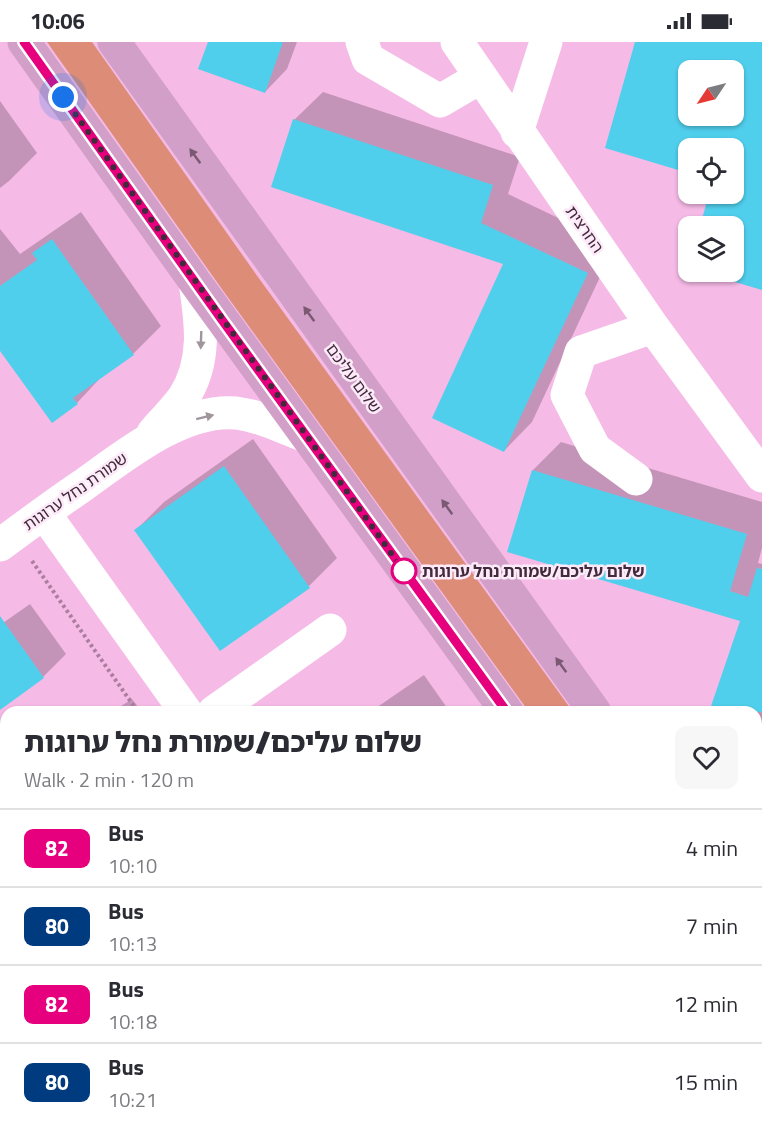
<!DOCTYPE html>
<html lang="en">
<head>
<meta charset="utf-8">
<style>
  :root { --surface:#fff; --page:#f7f7f7; --text:#2b2b33; --muted:#7c7c81; --line:#e1e1e2 }
  body { margin:0; font-family:"Titillium Web","Noto Sans Hebrew",sans-serif; background:var(--page); color:var(--text); height:100vh; display:flex; flex-direction:column; font-size:22px; white-space:nowrap }
  * { box-sizing:border-box; margin:0 }
  p { font-size:20px; color:var(--muted) }
  .icon { flex:none; width:33px; height:33px; fill:none; stroke:currentColor; stroke-width:2; stroke-linecap:round; stroke-linejoin:round }
  .map { position:relative; flex:1; overflow:hidden }
  .side { position:absolute; left:0px; top:664px; width:762px; height:428px; display:flex; flex-direction:column; background:var(--surface); border-radius:18px 18px 0 0; box-shadow:0 2px 4px #0004 }
  .side>* { flex:none }
  .badge { padding:0 12px; border-radius:9px; font-size:21px; line-height:39px }
  .needle { width:39px; rotate:235deg }
  .tools { position:absolute; left:678px; top:18px; display:grid; gap:12px }
  .tools a { display:grid; place-items:center; width:66px; height:66px; border-radius:12px; background:var(--surface); box-shadow:0 2px 4px #0004; font-size:30px }
  .you { position:absolute; width:30px; height:30px; margin:-15px; border:4px solid #fff; border-radius:50%; background:#1a73e8; box-shadow:0 0 0 9px #1a73e833 }
  .map>.badge { position:absolute; translate:-50% -50%; box-shadow:0 0 0 3px #fff }
  .round { display:grid; place-items:center; flex:none; width:63px; height:63px; border-radius:12px; background:var(--page) }
  .overview { display:flex; align-items:center; justify-content:space-between; height:102px; padding:0 24px }
  h1 { font-size:28px; font-weight:800; line-height:45px }
  ul { padding:0; list-style:none }
  li { display:flex; align-items:center; gap:18px; height:78px; padding:0 24px; border-top:2px solid var(--line) }
  li div { flex:1 }
  li b { display:block; font-size:22px }
  li em { font-style:normal }
  li .badge { min-width:66px; font-weight:700; text-align:center }
  .status { display:flex; justify-content:space-between; align-items:center; height:42px; padding:0 30px; background:var(--surface); direction:ltr }
  .status svg { height:16px; fill:currentColor }
  .map>svg:first-child { display:block }
  .grass { fill:#dd8c77 }
  .shadow { fill:#0003; fill-rule:evenodd }
  .building { fill:#50cfec; fill-rule:evenodd }
  .lines { fill:none; stroke-linecap:round; stroke-linejoin:round }
  .path { stroke:#aa7e9e; stroke-width:4; stroke-dasharray:3 3; stroke-linecap:butt }
  .minor { stroke:#fff; stroke-width:33 }
  .major { stroke:#d19fc7; stroke-width:33 }
  .oneway { fill:#7b5973 }
  .oneway2 { fill:#a0949d }
  .line-casing { stroke:#fff; stroke-width:14 }
  .line { stroke:#e6007e; stroke-width:9 }
  .walk { stroke:#412a3b; stroke-width:6; stroke-dasharray:0 10.8 }
  .stop-dot { fill:#fff; stroke:#e6007e; stroke-width:3 }
  .labels { text-anchor:middle; stroke-width:5; stroke-linejoin:round; paint-order:stroke }
  .street-label { font-size:16px; fill:#412a3b; stroke:#fdeaf8 }
  .stop-label { font-size:16px; font-weight:bold; fill:#412a3b; stroke:#fdeaf8; text-anchor:start }
</style>
</head>
<body>
<div class="status"><b>10:06</b><svg viewBox="0 0 49 12"><path d="M0 12V9h3v3zM5 12V6h3v6zM10 12V3h3v9zM15 12V0h3v12zM26 1h20v11H26zM47 4h2v5h-2z"/></svg></div>
<div class="map">
<svg width="762" height="1091" viewBox="0 0 762 1091">
  <rect width="100%" height="100%" fill="#f5bae6"/>
  <path class="grass" d="M47,0h45l161,228 320,442h-44l-305,-420z
    M756,925l6,8v66l-6,-9z"/>
  <path class="shadow" d="M210,0h87l-10,27 -22,23z
    M637,0h125v246l-56,-16h28v-46h-33l10,-32h23v-46h-46v23l-82,-24zM688,28h46v46h-46z
    M323,50l197,65 -12,37 107,51 -83,177 -28,29 1,-187 -211,-144z
    M0,59l37,52 -28,28 -9,7z
    M81,170l80,114 -28,28 -29,20 -27,29 -77,-55v-119l20,25z
    M253,397l84,119 -28,28 -173,-56 28,-28z
    M561,400l201,60v46l-4,15 4,1v241l-6,-3v-90h-46l32,-92 -233,-69 24,-81z
    M30,562l36,50 -23,23 -43,31v-83z
    M424,633l26,37h-80z
    M132,657l10,13h-30z
    M6,749v29l-6,-9v-14z
    M6,996v90h36l-7,5h-35v-91z
    M171,1086h213l3,5h-212z
    M561,1086h180l4,5h-181z"/>
  <path class="building" d="M208,0h75l-18,51 -67,-24z
    M635,0h127v248l-61,-18h33v-46h-34l9,-32h25v-46h-46v25l-83,-25zM688,28h46v46h-46z
    M293,77l200,66 -12,38 107,50 -84,179 -72,-34 71,-154 -232,-77z
    M52,197l82,116 -61,43 5,6 -26,19 -52,-72v-65l37,-26 -5,-7z
    M224,424l86,122 -90,63 -86,-121z
    M532,428l215,64 -17,57 18,6 9,-29 5,1v143h-53l31,-91 -233,-69z
    M0,574l44,62 -44,32z"/>
  <g class="lines">
    <path class="path" d="M32,519l106,151
      M756,796l6,2
      M756,853l6,7
      M154,1086v5
      M124,1091l7,-5"/>
    <path class="minor" d="M362,0l6,17 72,42 41,-24
      M457,0l196,285 109,149
      M517,90l29,-90
      M153,391c10,-12 22,-23 31,-36 23,-36 17,-75 11,-115
      M636,437l-41,-30 -28,-54 14,-43 72,-25
      M44,471l142,199
      M0,503c27,-20 54,-40 82,-59 41,-29 100,-78 154,-73 24,3 47,14 69,23
      M214,670l116,-82
      M0,872l6,9
      M0,957l6,-4
      M404,1086l3,5
      M485,1086h3"/>
    <path class="major" d="M24,0l171,240 312,430
      M114,0l481,670
      M756,894l6,8
      M756,1017l6,9"/>
  </g>
  <defs><path id="oneway-solid" d="M-6-.8H1V-3.2L6.5 0L1 3.2V.8H-6Z" transform="scale(1.5)"/></defs>
  <g class="oneway">
    <use href="#oneway-solid" transform="translate(195 114) rotate(-126)"/>
    <use href="#oneway-solid" transform="translate(309 272) rotate(-126)"/>
    <use href="#oneway-solid" transform="translate(447 465) rotate(-126)"/>
    <use href="#oneway-solid" transform="translate(561 623) rotate(-126)"/>
  </g>
  <g class="oneway2">
    <use href="#oneway-solid" transform="translate(201 298) rotate(92)"/>
    <use href="#oneway-solid" transform="translate(205 375) rotate(-14)"/>
  </g>
  <g class="lines">
    <defs>
      <path id="line" d="M24,0l198,278 285,392"/>
    </defs>
    <use href="#line" class="line-casing"/>
    <use href="#line" class="line"/>
    <path class="walk" d="M63,55l341,474"/>
  </g>
  <circle class="stop-dot" cx="404" cy="529" r="12"/>
  <g class="labels">
    <g class="street-label">
      <text transform="translate(585 187) rotate(55)" y="6">החרצית</text>
      <text transform="translate(354 336) rotate(54)" y="6">שלום עליכם</text>
      <text transform="translate(75 449) rotate(-35)" y="6">שמורת נחל ערוגות</text>
    </g>
    <g class="stop-label">
      <text x="422" y="535">שלום עליכם/שמורת נחל ערוגות</text>
    </g>
  </g>
</svg>
<div class="tools">
<a><svg class="needle" viewBox="-14 -14 28 28"><path d="M0-13l5 13h-10z" fill="#e53935"/><path d="M0 13l5-13h-10z" fill="#7c7c81"/></svg></a>
<a><svg class="icon" aria-label="locate" viewBox="0 0 24 24"><circle cx="12" cy="12" r="6"/><path d="M12 2v4M12 18v4M2 12h4M18 12h4"/></svg></a>
<a><svg class="icon" aria-label="layers" viewBox="0 0 24 24"><path d="M12 4l9 5-9 5-9-5zM3 14l9 5 9-5"/></svg></a>
</div>
<div class="you" style="left:63px;top:55px"></div>
<section class="side">
<div class="overview"><div><h1>שלום עליכם/שמורת נחל ערוגות</h1><p>Walk · 2 min · 120 m</p></div><a class="round"><svg class="icon" aria-label="heart" viewBox="0 0 24 24"><path d="M12 20l-8-8c-3-5 5-10 8-4 3-6 11-1 8 4z"/></svg></a></div>
<ul>
<li><span class="badge" style="background:#e6007e;color:#fff">82</span><div><b>Bus</b><p>10:10</p></div><em>4 min</em></li>
<li><span class="badge" style="background:#003b80;color:#fff">80</span><div><b>Bus</b><p>10:13</p></div><em>7 min</em></li>
<li><span class="badge" style="background:#e6007e;color:#fff">82</span><div><b>Bus</b><p>10:18</p></div><em>12 min</em></li>
<li><span class="badge" style="background:#003b80;color:#fff">80</span><div><b>Bus</b><p>10:21</p></div><em>15 min</em></li>
</ul>
</section>
</div>
</body>
</html>
